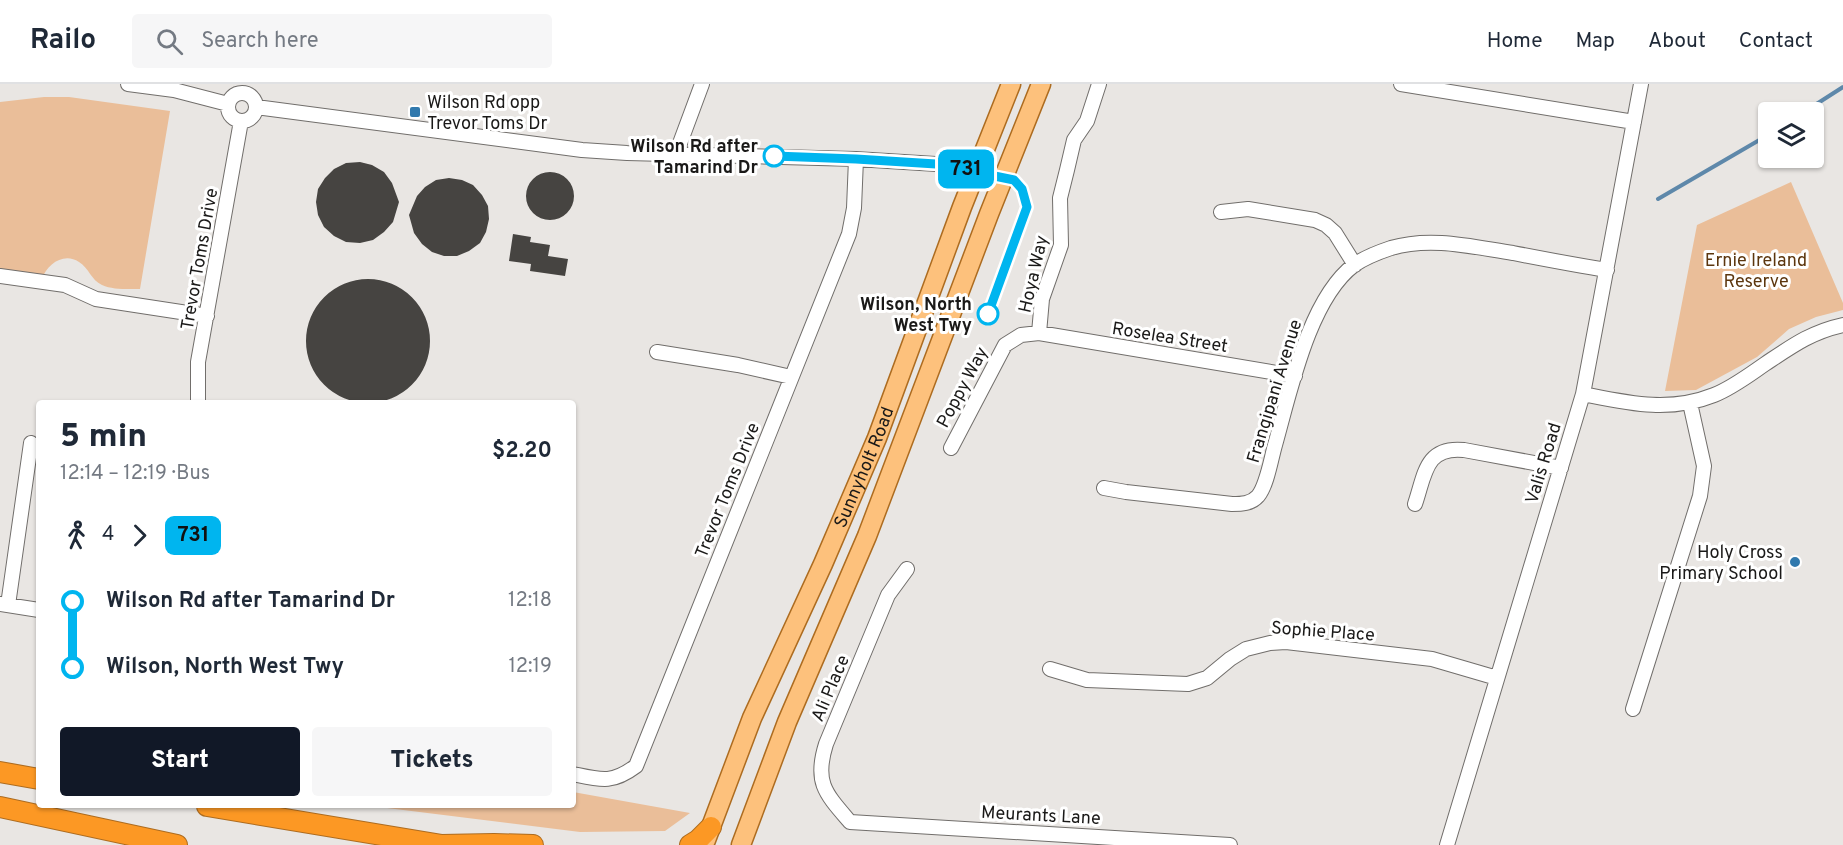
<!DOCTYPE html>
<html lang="en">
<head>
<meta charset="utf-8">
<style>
  :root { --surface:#fff; --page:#f6f6f7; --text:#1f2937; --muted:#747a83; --line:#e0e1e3; --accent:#111827 }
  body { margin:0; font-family:Overpass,sans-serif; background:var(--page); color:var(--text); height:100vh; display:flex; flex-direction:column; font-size:22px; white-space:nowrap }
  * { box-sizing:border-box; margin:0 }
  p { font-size:20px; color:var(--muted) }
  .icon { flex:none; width:33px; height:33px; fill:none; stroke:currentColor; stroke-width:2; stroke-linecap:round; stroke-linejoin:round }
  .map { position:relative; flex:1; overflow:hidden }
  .drawer { position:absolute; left:36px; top:316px; width:540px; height:408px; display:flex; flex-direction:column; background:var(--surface); border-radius:6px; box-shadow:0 2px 4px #0004 }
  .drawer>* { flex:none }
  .badge { padding:0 12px; border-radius:9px; font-size:21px; line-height:39px }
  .tools { position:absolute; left:1758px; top:18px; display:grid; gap:12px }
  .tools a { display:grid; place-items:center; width:66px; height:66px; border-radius:6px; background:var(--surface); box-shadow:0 2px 4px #0004; font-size:30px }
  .map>.badge { position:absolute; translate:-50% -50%; box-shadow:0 0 0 3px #fff }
  .legs { display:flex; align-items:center; gap:9px; height:66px; padding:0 24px; font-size:20px }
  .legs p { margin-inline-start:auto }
  .overview { display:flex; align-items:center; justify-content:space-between; height:102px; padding:0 24px }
  h1 { font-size:33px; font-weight:800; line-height:45px }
  .button { display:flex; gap:12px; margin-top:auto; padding:12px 24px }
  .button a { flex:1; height:69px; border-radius:6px; background:var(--accent); color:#fff; font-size:24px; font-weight:800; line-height:69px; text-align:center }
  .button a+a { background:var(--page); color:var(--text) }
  ul { padding:0 24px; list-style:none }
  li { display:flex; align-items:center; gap:21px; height:66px; font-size:22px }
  li i { display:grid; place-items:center; width:9px; height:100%; margin:0 8px; background:currentColor }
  li i::after { content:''; width:15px; height:15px; margin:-8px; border:4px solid; border-radius:50%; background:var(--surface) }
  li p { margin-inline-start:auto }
  li:first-child i { background:linear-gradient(#0000 50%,currentColor 0) }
  li:last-child i { background:linear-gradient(currentColor 50%,#0000 0) }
  header { display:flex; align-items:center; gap:36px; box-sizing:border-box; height:84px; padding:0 30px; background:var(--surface); border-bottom:2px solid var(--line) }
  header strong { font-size:28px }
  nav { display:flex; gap:33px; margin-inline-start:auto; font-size:21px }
  .search { width:420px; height:54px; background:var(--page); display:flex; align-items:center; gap:15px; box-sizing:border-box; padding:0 21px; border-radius:6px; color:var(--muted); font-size:22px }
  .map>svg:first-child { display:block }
  .green { fill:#eabe99 }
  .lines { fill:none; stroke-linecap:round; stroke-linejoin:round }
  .stream { stroke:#5e88aa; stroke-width:4 }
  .building { fill:#464441 }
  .minor-casing { stroke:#716e6b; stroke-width:16 }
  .major-casing { stroke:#ad6c20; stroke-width:21 }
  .highway-casing { stroke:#ad6c20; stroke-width:22 }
  .minor { stroke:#fff; stroke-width:14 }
  .major { stroke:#fdc17c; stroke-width:18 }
  .highway { stroke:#fc9824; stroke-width:20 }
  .line-1-casing { stroke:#fff; stroke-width:14 }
  .line-1 { stroke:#00b5ef; stroke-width:9 }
  .poi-dot { fill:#3179ad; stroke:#fff; stroke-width:2 }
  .stop-1-dot { fill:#fff; stroke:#00b5ef; stroke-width:3 }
  .labels { text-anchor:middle; stroke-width:6; stroke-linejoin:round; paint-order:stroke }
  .poi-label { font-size:18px; fill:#1a1918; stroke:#fff; text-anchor:start }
  .stop-label { font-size:18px; font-weight:bold; fill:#1a1918; stroke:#fff; text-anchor:end }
  .street-label { font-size:18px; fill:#1a1918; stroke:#fff }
  .park-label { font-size:18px; fill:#5c360e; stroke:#fff }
</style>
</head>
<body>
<header>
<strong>Railo</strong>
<div class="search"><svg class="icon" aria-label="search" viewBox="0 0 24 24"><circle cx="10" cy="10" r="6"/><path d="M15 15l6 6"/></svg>Search here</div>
<nav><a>Home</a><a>Map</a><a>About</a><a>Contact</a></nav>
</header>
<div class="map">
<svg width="1843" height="761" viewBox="0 0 1843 761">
  <rect width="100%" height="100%" fill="#e9e6e3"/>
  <path class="green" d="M44,13h25l101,14 -30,178c-12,0 -27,1 -38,-4 -11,-5 -13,-17 -23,-23 -15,-10 -32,2 -37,17l-42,-6v-171z
    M1791,98l52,121v7l-27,7 -27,12 -32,28 -61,33 -31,1 32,-166z
    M573,708l117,21 -25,18 -85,1 -209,-26h202z"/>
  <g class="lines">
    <path class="stream" d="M1804,28l39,-25
      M1658,115l110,-64"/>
  </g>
  <path class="building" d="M360,78l12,3 12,7 8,11 7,19 -6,20 -9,10 -11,8 -13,3 -14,-1 -12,-6 -10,-9 -6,-12 -2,-13 2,-13 7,-11 9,-9 12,-6z
    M526 112a24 24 0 1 1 48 0a24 24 0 1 1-48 0Z
    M449,94l13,2 11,5 9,10 6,11 1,13 -3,13 -6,11 -11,8 -12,5h-13l-12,-4 -10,-8 -8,-11 -5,-18 8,-19 8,-9 11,-7z
    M513,150l18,3 -1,5 20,3 -2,11 20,3 -3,17 -35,-5 1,-7 -22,-3z
    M306 257a62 62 0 1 1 124 0a62 62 0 1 1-124 0Z"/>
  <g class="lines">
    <defs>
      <path id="minor" d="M128,0l46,6 54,14
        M1401,0l233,38
        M228 23a14 14 0 1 1 28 0a14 14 0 1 1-28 0Z
        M256,23l326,43 45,3 229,6 80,5 68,13
        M676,70l26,-70
        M1221,128l27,-3 67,11 11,5 9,8 20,32
        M0,192l65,9 31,14 111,17
        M1039,249l3,-34 19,-54 -1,-47 7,-28 7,-30 13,-19 12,-37
        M657,268l81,13 53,12
        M1583,310c45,9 86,19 131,1 18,-7 35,-20 51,-31 27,-18 46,-32 78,-39
        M198,320v-42l43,-241
        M951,364l54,-103 16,-10 18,-2 256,43
        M1104,404l22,4 106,12c9,0 19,0 26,-8 9,-11 13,-37 17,-51 15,-53 34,-146 79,-180 10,-7 25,-13 37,-17 40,-12 82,-1 122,5 31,6 62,12 94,17
        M1415,420c10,-29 10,-58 49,-54l97,18
        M907,485l-19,26 -62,149c-12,38 -1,49 24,78l380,23
        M0,520l39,6
        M8,521l23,-162
        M1050,585l37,11 101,4 19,-6 23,-19 16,-10 24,-6 16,-1 146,17 65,19
        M1633,625l67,-213 4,-30 -14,-63
        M573,690c28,6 39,10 63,-8l213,-532 5,-26 2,-49
        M1447,761l136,-451 58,-310"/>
      <g id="major">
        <path id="s1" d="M706,756l46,-122 71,-154 54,-126 85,-231 49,-123"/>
        <path d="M741,761l46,-123 80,-186 122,-322 52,-130"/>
      </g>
      <path id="highway" d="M0,688l39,7
        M207,722l235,39
        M0,723l177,38
        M441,761l53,-1 39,1
        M690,761l8,-5 13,-13"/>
    </defs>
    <use href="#minor" class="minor-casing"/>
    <use href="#major" class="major-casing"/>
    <use href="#highway" class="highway-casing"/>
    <use href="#minor" class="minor"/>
    <use href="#major" class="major"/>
    <use href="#highway" class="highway"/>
  </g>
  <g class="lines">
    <defs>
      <path id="line-1" d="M774,72l82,3 80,5 78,16 8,9 5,18 -39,107"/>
    </defs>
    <use href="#line-1" class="line-1-casing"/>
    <use href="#line-1" class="line-1"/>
  </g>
  <g class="poi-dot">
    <rect x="409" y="22" width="12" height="12" rx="3"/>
    <circle cx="1795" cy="478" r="6"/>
  </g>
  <g class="stop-1-dot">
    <circle cx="774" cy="72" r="10"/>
    <circle cx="988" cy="230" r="10"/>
  </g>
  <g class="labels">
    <g class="poi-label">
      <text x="427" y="24">Wilson Rd opp<tspan x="427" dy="21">Trevor Toms Dr</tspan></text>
      <text x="1783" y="474" text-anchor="end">Holy Cross<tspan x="1783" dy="21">Primary School</tspan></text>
    </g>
    <g class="stop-label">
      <text x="758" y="68">Wilson Rd after<tspan x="758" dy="21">Tamarind Dr</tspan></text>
      <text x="972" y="226">Wilson, North<tspan x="972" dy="21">West Twy</tspan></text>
    </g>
    <g class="street-label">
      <text transform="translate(199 175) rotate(-80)" y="6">Trevor Toms Drive</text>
      <text transform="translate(1033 190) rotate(-77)" y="6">Hoya Way</text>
      <text transform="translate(1170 253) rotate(9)" y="6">Roselea Street</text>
      <text transform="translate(962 303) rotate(-62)" y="6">Poppy Way</text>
      <text transform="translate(1274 307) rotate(-73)" y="6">Frangipani Avenue</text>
      <text transform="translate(1543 379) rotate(-73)" y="6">Valis Road</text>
      <text dy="6" stroke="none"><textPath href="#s1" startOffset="405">Sunnyholt Road</textPath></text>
      <text transform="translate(727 406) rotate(-68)" y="6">Trevor Toms Drive</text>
      <text transform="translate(1323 547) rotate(4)" y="6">Sophie Place</text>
      <text transform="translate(830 604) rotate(-67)" y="6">Ali Place</text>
      <text transform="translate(1041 731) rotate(3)" y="6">Meurants Lane</text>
    </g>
    <g class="park-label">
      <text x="1756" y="182">Ernie Ireland<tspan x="1756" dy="21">Reserve</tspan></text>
    </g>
  </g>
</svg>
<div class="tools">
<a><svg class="icon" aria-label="layers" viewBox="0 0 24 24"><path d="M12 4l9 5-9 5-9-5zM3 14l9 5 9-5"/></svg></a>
</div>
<b class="badge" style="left:966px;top:85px;background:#00b5ef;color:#111">731</b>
<section class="drawer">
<div class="overview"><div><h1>5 min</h1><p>12:14 – 12:19 · Bus</p></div><b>$2.20</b></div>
<div class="legs"><svg class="icon" aria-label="walk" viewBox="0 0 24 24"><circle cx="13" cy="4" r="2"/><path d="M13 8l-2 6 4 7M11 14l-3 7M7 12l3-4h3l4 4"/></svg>4<svg class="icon" aria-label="forward" viewBox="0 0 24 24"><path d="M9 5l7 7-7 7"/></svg><b class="badge" style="background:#00b5ef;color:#111">731</b></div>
<ul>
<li><i style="color:#00b5ef"></i><b>Wilson Rd after Tamarind Dr</b><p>12:18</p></li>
<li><i style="color:#00b5ef"></i><b>Wilson, North West Twy</b><p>12:19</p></li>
</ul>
<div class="button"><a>Start</a><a>Tickets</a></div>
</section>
</div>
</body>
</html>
